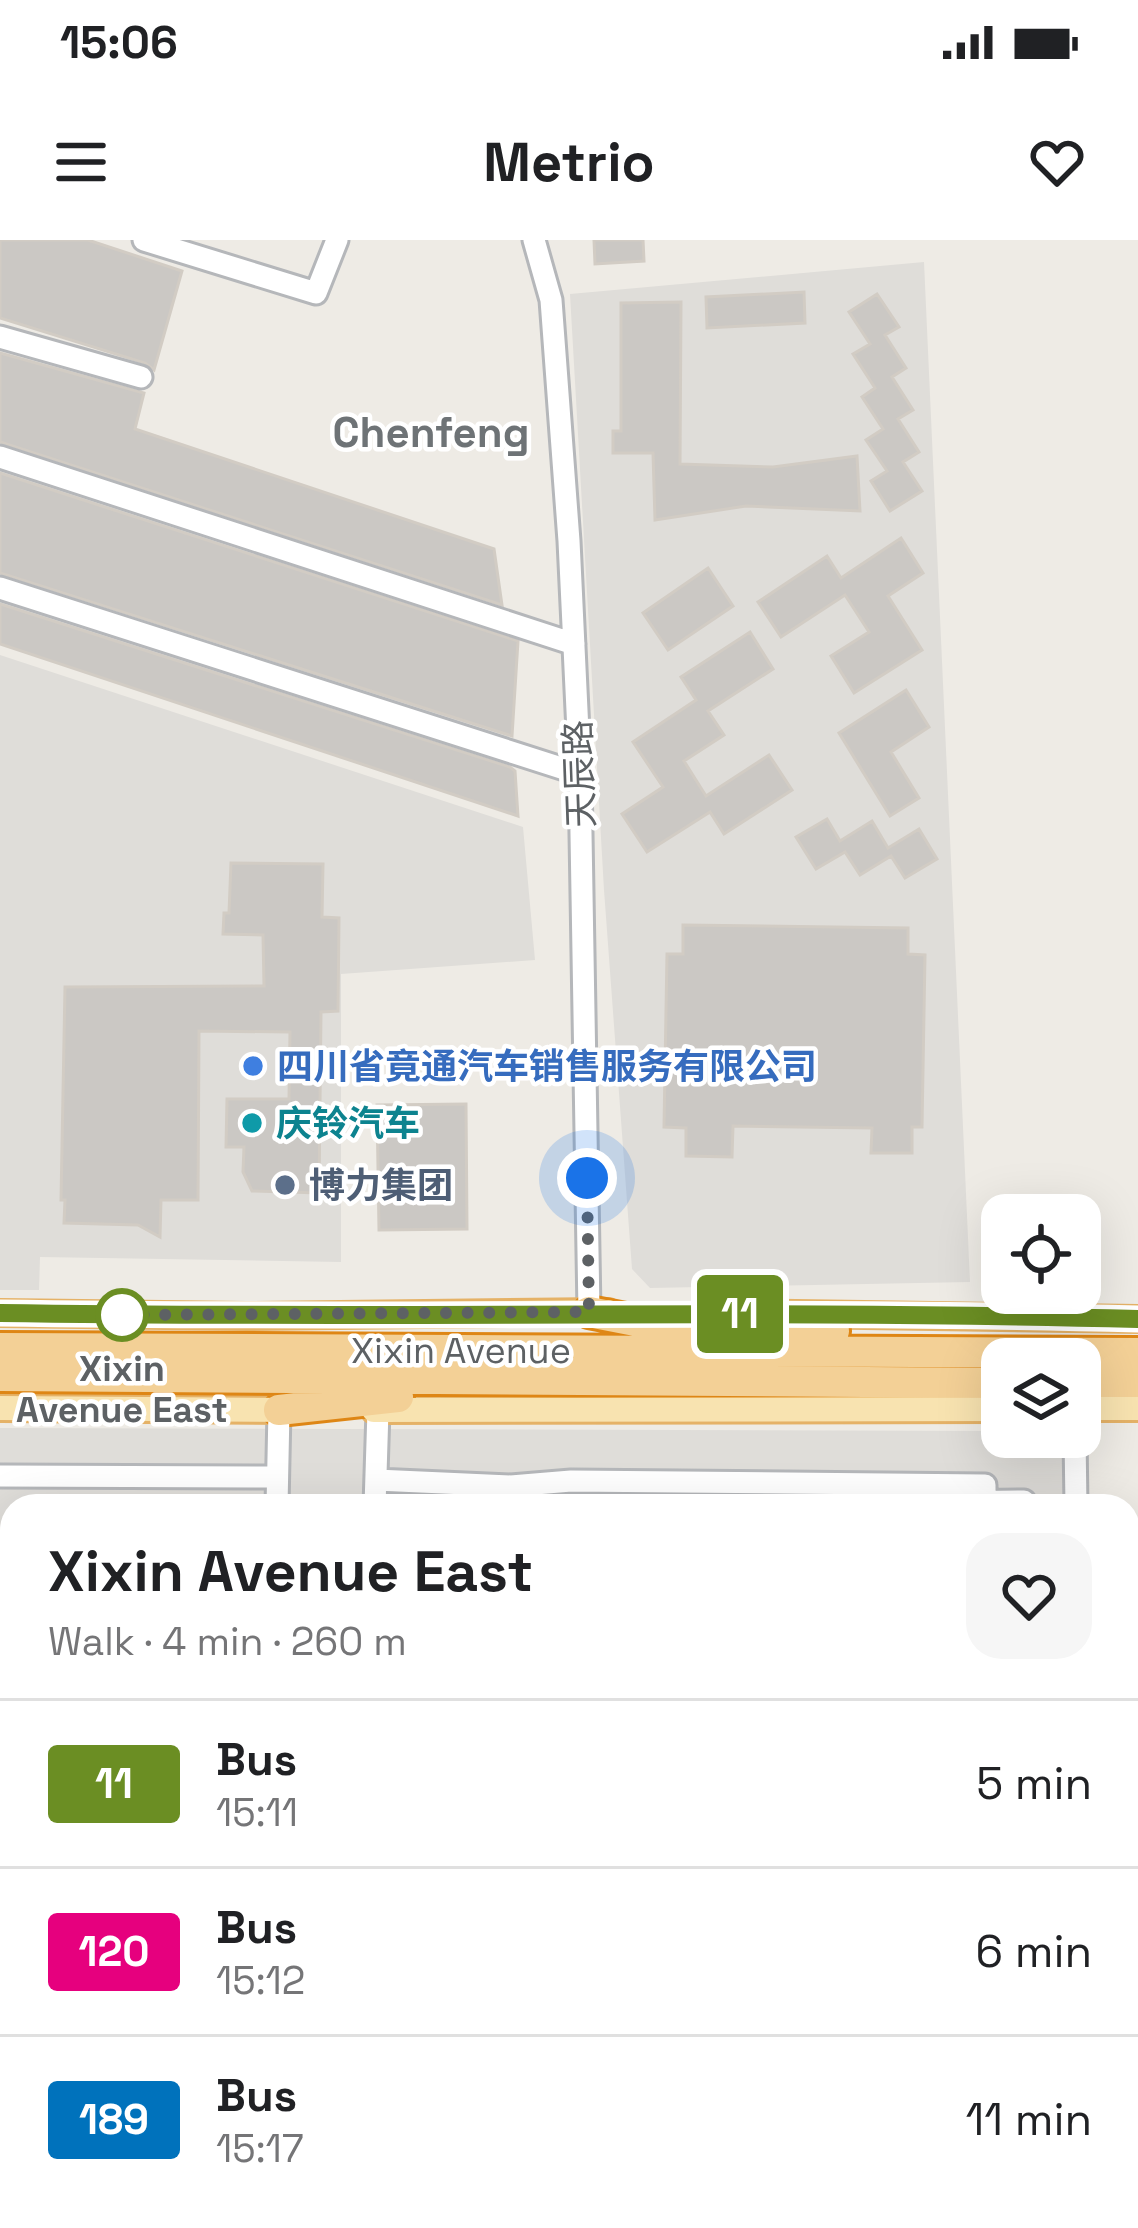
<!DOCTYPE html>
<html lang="en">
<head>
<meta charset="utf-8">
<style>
  :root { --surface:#fff; --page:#f6f6f6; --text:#202124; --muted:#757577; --line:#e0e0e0 }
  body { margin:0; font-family:"Space Grotesk","Noto Sans SC",sans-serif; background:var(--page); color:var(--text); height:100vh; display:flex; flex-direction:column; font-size:45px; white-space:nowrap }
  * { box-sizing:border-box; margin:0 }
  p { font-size:39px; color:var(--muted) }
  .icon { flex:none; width:66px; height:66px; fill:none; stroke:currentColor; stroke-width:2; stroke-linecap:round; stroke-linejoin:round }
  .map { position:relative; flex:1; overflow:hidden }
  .panel { position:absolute; left:0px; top:1254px; width:1140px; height:735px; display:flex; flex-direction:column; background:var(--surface); border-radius:36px 36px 0 0; box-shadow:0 12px 48px #0002 }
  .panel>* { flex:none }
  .badge { padding:0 24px; border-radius:9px; font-size:42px; line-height:78px }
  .tools { position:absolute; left:981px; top:954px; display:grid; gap:24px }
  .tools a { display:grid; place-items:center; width:120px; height:120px; border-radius:24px; background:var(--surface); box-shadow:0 12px 48px #0002; font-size:60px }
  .you { position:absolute; width:60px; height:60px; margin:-30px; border:9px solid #fff; border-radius:50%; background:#1a73e8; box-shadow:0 0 0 18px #1a73e833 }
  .map>.badge { position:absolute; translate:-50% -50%; box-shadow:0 0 0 6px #fff }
  .round { display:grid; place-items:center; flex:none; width:126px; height:126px; border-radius:36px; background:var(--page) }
  .head { display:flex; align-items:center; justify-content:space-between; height:204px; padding:0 48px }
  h1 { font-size:57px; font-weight:700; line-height:90px }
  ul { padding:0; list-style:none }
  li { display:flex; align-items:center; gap:36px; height:168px; padding:0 48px; border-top:3px solid var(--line) }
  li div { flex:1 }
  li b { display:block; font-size:45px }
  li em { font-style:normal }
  li .badge { min-width:132px; font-weight:700; text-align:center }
  .status { display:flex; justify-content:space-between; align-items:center; height:84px; padding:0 60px; background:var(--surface); direction:ltr }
  .status svg { height:33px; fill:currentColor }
  header { display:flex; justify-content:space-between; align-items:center; height:156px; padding:0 48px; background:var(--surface); font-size:54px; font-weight:700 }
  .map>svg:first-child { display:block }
  .industrial { fill:#dfddd9 }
  .green { fill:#c7e3c4 }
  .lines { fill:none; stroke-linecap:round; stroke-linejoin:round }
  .stream { stroke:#abdff7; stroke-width:4.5 }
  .building { fill:#cbc8c4; stroke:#d2ccc4; stroke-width:3 }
  .minor-casing { stroke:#b5b7ba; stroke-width:27 }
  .major-casing { stroke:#e5b267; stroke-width:30 }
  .highway-casing { stroke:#de8615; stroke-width:36 }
  .minor { stroke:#fff; stroke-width:21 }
  .major { stroke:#f8e3b0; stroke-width:24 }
  .highway { stroke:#f3d096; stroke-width:30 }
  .line-casing { stroke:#fff; stroke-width:27 }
  .line { stroke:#6b8e23; stroke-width:18 }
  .walk { stroke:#5d6164; stroke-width:12; stroke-dasharray:0 21.6 }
  .shop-dot { fill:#3f7fe0; stroke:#fff; stroke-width:4.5 }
  .culture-dot { fill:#0f9aa8; stroke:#fff; stroke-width:4.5 }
  .service-dot { fill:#5c6f8a; stroke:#fff; stroke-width:4.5 }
  .stop-dot { fill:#fff; stroke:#6b8e23; stroke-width:6 }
  .labels { text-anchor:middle; stroke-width:9; stroke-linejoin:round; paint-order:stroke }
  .street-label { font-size:36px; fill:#5d6164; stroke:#fff }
  .shop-label { font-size:36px; font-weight:bold; fill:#366cbe; stroke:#fff; text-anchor:start }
  .culture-label { font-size:36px; font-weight:bold; fill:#0d838f; stroke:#fff; text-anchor:start }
  .service-label { font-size:36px; font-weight:bold; fill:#4e5e75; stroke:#fff; text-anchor:start }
  .stop-label { font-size:36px; font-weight:bold; fill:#5d6164; stroke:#fff }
  .quarter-label { font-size:42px; font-weight:bold; fill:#6e7376; stroke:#fff }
</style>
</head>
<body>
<div class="status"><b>15:06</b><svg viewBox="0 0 49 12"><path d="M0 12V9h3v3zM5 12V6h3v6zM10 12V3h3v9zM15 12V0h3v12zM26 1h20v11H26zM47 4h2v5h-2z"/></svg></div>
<header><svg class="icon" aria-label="menu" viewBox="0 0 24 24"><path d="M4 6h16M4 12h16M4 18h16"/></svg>Metrio<svg class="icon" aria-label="heart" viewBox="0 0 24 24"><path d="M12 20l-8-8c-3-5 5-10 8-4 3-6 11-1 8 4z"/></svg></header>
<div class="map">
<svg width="1138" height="1988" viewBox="0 0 1138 1988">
  <rect width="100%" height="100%" fill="#eeebe5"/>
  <path class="industrial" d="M924,22l46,1020 -320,6 -18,-19 -28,-379 -34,-596z
    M0,415l523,172 12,133 -194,14v288l-301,-5 -1,33h-39z
    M0,1188l1002,3v6h67l-2,69h-1055v711h1032l-61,11h-983z"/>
  <path class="green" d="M164,1977h356l-1,11h-354z
    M567,1977h132l-47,11h-82z"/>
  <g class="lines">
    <path class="stream" d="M0,1542l12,-5
      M1128,1713l10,-2"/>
  </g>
  <path class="building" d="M0,0h88l94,31 -28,99 -9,-7 -145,-45z
    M594,0h49l1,21 -49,3z
    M804,52l1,31 -98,5 -1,-31z
    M877,54l22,33 -14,8 21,33 -14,9 21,33 -15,9 21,33 -16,10 19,29 -32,20 -19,-30 16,-10 -21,-31 17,-11 -21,-32 13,-9 -22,-34 17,-10 -21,-32z
    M681,62l-1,162 93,3 84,-11 3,55 -114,-5 -91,14 -2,-67h-40v-22h8v-128z
    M0,113l144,40 -9,36 359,120 8,56 -502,-163z
    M0,233l518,168 -6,95 -512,-163z
    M901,298l22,35 -35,23 34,54 -68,43 -23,-37 38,-24 -24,-37 -64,42 -23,-35 69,-46 14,22z
    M708,328l25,38 -65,44 -25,-37z
    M0,364l510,163 5,4 3,45 -518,-172z
    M750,392l23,37 -65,42 16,24 -40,26 22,35 63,-41 23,35 -68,44 -14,-22 -63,40 -25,-38 41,-27 -30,-45 63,-42 -15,-23z
    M906,450l23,37 -38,25 28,46 -29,18 -51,-83z
    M827,579l13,22 32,-20 16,27 31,-19 18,30 -32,19 -14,-22 -31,19 -15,-23 -29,17 -20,-32z
    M231,623l92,1 -1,53 17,1 -1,93 -17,1 -2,181 -67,-2 -9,-19 1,-25h-18l1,-48h62l1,-67 -91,-1 -1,169h-37l-1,37 -22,-12 -74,-2 1,-23h-4l4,-213 199,-1 -1,-51 -40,-1 1,-21h5z
    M683,685l225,3v26l17,1 -3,172h-10v26h-41l1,-25 -139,-2 -1,31 -46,-1v-28l-22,-1 3,-173h16z
    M466,864l1,125 -88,1 -2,-125z"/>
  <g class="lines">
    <defs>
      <path id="minor" d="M144,0l172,53 21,-53
        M534,0l17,60 18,241 11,233 9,538
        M0,97l141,40
        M0,217l574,187
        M0,348l580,186
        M1075,1197l1,69
        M0,1236l277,1
        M376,1240l135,6 60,-5 414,4v21
        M277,1266l2,-96
        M375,1266l3,-96
        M948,1266v-4l76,-1v5
        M0,1338h8l-5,90
        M148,1977l1,11
        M540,1988l1,-11
        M1074,1988v-11"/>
      <path id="major" d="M0,1073l246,3 362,-4
        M726,1073l412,6
        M0,1168l298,2
        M1080,1168h58
        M374,1170l628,-1"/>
      <path id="highway" d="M589,1072l72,14 173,5
        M0,1108l1138,5
        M0,1136l1002,7
        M1080,1142h58
        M279,1170l119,-13"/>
    </defs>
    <use href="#minor" class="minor-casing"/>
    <use href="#major" class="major-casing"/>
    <use href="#highway" class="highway-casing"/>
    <use href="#minor" class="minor"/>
    <use href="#major" class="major"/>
    <use href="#highway" class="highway"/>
  </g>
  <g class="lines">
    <defs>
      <path id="line" d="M0,1073c379,6 759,-4 1138,6"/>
    </defs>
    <use href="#line" class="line-casing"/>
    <use href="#line" class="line"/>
    <path class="walk" d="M122,1075l467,-3 -2,-134"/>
  </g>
  <circle class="shop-dot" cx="253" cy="826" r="12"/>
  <circle class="culture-dot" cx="252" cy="883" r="12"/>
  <circle class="service-dot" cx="285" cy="945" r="12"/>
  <circle class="stop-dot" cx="122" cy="1075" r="24"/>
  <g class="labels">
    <g class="street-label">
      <text transform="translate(579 534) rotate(-92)" y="13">天辰路</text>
      <text x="461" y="1123">Xixin Avenue</text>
    </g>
    <g class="shop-label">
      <text x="277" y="839">四川省竟通汽车销售服务有限公司</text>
    </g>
    <g class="culture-label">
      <text x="276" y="896">庆铃汽车</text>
    </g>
    <g class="service-label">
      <text x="309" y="958">博力集团</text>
    </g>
    <g class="stop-label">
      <text x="122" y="1141">Xixin<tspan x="122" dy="41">Avenue East</tspan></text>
    </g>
    <g class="quarter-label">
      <text x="431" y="207">Chenfeng</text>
    </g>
  </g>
</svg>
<div class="tools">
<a><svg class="icon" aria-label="locate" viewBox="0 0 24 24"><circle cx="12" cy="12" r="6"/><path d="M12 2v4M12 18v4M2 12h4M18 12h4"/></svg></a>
<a><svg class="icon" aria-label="layers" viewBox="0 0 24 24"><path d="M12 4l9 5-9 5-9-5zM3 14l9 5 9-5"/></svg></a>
</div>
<div class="you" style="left:587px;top:938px"></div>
<b class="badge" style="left:740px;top:1074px;background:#6b8e23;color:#fff">11</b>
<section class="panel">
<div class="head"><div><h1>Xixin Avenue East</h1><p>Walk · 4 min · 260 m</p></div><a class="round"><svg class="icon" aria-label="heart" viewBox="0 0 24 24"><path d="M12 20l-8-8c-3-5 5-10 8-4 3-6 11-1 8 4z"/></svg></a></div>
<ul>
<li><span class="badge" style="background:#6b8e23;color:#fff">11</span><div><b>Bus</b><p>15:11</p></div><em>5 min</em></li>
<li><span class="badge" style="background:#e6007e;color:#fff">120</span><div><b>Bus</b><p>15:12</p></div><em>6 min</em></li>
<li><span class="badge" style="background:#0072bc;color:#fff">189</span><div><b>Bus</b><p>15:17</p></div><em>11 min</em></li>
</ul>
</section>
</div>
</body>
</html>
